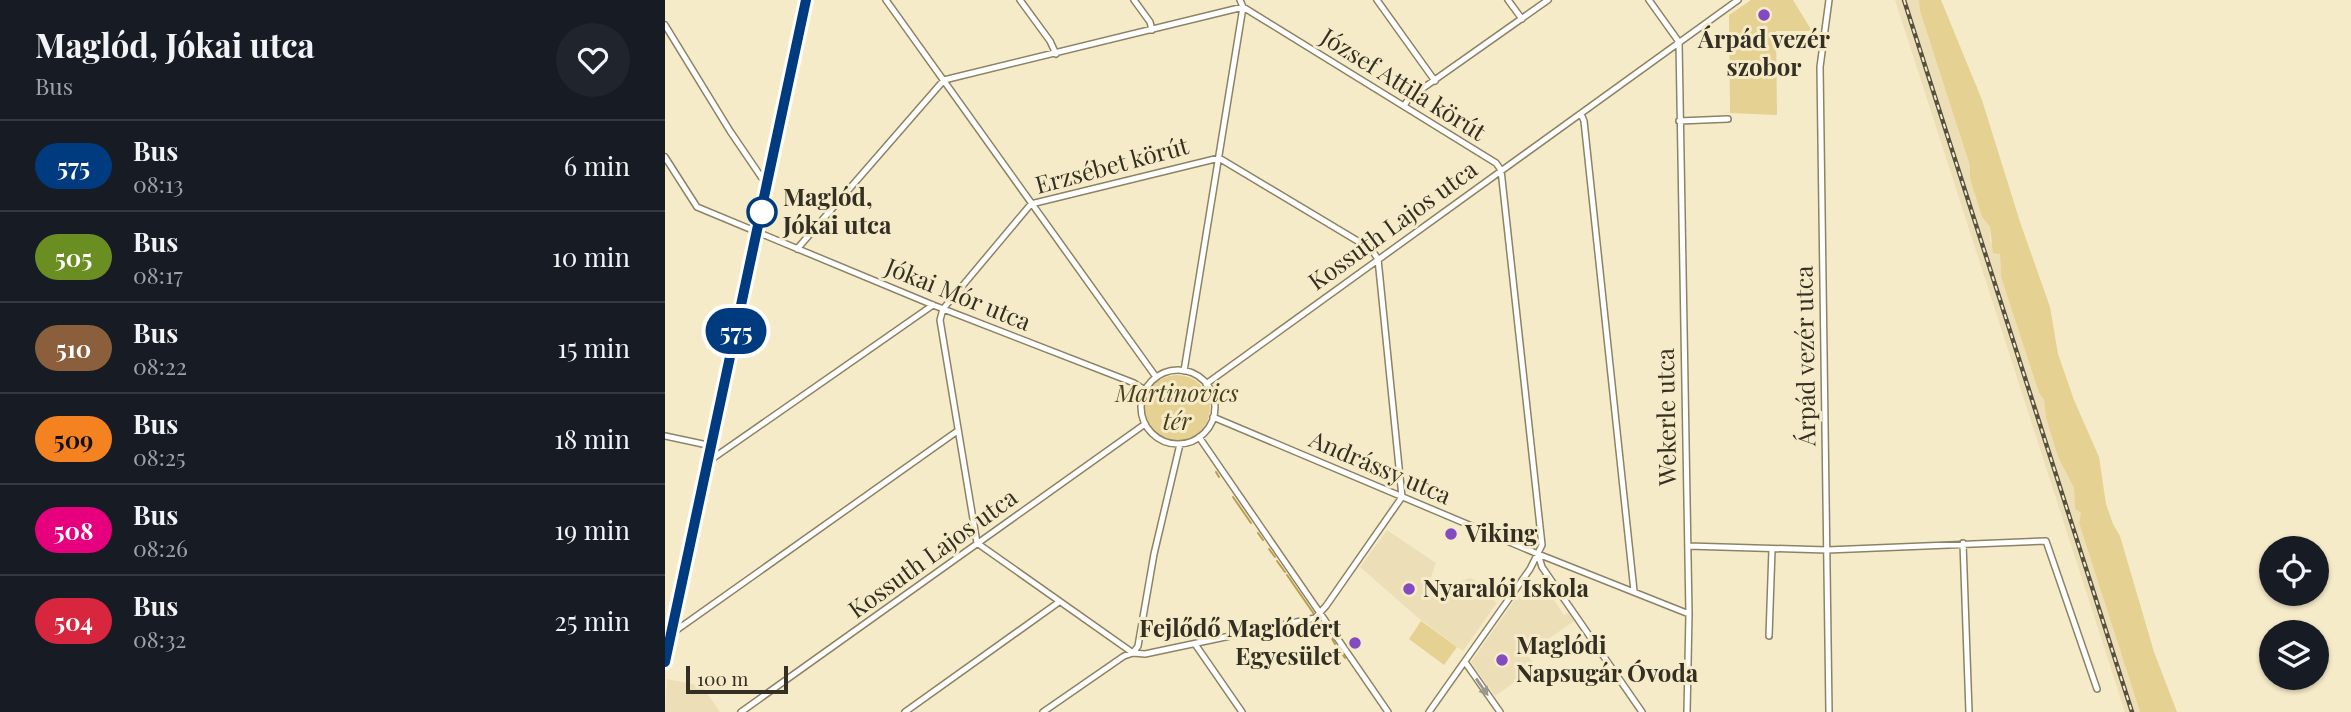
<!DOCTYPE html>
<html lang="en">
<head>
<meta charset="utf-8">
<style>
  :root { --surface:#171b24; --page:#20242c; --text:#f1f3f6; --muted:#9ea1a6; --line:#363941 }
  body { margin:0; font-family:"Playfair Display",serif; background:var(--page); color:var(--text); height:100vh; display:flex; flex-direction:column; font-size:26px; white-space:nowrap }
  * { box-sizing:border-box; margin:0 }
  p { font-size:23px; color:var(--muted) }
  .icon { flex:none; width:38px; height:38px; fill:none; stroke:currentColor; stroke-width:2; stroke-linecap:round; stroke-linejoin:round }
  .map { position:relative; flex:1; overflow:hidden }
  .panel { display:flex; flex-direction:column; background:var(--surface); width:665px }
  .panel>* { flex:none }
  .badge { padding:0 14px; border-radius:23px; font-size:24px; line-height:46px }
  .tools { position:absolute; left:1594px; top:536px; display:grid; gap:14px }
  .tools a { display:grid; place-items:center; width:70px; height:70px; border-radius:50%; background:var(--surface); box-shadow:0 2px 5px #0004; font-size:35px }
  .scale { position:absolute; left:21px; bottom:18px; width:102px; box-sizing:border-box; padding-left:7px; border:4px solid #332f22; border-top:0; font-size:19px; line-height:24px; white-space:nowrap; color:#332f22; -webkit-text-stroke:5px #f6ebc9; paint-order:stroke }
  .map>.badge { position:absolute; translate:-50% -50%; box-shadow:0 0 0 4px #fff }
  .round { display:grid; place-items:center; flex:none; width:74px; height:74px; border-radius:37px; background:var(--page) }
  .head { display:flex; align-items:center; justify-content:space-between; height:119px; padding:0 35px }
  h1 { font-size:33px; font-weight:700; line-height:52px }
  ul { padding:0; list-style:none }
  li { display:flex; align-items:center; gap:21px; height:91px; padding:0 35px; border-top:2px solid var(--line) }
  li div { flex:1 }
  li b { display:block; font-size:26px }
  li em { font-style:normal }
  li .badge { min-width:77px; font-weight:700; text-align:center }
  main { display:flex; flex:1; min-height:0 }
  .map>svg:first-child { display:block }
  .built { fill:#ecdfb7 }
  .green { fill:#e5d191 }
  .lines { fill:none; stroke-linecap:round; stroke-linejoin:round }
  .stream { stroke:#b79f50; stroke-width:2 }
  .minor-casing { stroke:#8d8364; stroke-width:8 }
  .secondary-casing { stroke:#8d8364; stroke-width:10 }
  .minor { stroke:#fff; stroke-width:5 }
  .secondary { stroke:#fff; stroke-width:8 }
  .rail-casing { stroke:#55503f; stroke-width:4.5 }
  .rail { stroke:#f6ebc9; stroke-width:2; stroke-dasharray:5; stroke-linecap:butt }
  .oneway { fill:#999790 }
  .line-casing { stroke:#fff; stroke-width:16 }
  .line { stroke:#003b80; stroke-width:10 }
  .poi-dot { fill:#834ac1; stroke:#f6ebc9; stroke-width:2.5 }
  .stop-dot { fill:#fff; stroke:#003b80; stroke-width:3.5 }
  .labels { text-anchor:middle; stroke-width:6; stroke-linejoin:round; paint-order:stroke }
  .poi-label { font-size:24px; font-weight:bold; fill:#332f22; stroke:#f6ebc9; text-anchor:start }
  .street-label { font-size:24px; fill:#332f22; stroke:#f6ebc9 }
  .stop-label { font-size:24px; font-weight:bold; fill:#332f22; stroke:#f6ebc9; text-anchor:start }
  .park-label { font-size:24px; font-style:italic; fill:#493f1d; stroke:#f6ebc9 }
</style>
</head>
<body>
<main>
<section class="panel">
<div class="head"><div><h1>Maglód, Jókai utca</h1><p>Bus</p></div><a class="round"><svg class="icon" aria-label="heart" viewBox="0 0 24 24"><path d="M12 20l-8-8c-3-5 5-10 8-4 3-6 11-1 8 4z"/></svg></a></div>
<ul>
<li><span class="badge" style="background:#003b80;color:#fff">575</span><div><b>Bus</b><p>08:13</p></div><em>6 min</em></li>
<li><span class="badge" style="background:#6b8e23;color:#fff">505</span><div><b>Bus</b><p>08:17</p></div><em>10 min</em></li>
<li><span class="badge" style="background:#8b5e3c;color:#fff">510</span><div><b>Bus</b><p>08:22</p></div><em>15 min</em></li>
<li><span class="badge" style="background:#f58220;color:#111">509</span><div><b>Bus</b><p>08:25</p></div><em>18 min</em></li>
<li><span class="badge" style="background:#e6007e;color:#fff">508</span><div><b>Bus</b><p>08:26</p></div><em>19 min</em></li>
<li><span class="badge" style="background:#d7263d;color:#fff">504</span><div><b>Bus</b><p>08:32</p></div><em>25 min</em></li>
</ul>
</section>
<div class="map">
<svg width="1686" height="712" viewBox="0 0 1686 712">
  <rect width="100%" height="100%" fill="#f6ebc9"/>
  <path class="built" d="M1230,0h26l-1,11 50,155v13l12,38 8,10v14l10,13 1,23 38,116 5,7 2,18 12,39 16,31 1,21 6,4 -2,10 61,189h-15z
    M722,530l49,33 -8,23 6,5 36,-13 18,9 -4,5 13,11 -34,48 -46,-34 -57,-50z
    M877,582l22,33 4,-2 6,8 -47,33 9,13 -41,29 -24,-34 47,-67 2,2z
    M2,679l35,7 18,26h-55z"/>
  <path class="green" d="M1086,0h42l19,31h-36l1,84 -47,-2 -1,-98z
    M1254,0h22l41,100 38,122 30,85 8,47 16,46 25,57 7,47 7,20 7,12 34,116 23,60h-37l-61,-189 2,-10 -6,-4 -1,-21 -16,-31 -12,-39 -2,-18 -5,-7 -38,-116 -1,-23 -7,-1 -3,-26 -8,-10 -12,-38v-13l-50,-155z
    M479 408a33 33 0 1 1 66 0a33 33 0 1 1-66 0Z
    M756,621l36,26 -13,18 -35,-26z"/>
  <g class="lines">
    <path class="stream" d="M551,472l3,5
      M568,497l18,26
      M593,533l5,7
      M604,549l6,8
      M612,561l8,11
      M622,575l27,39
      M654,620l7,11
      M664,634l6,10
      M672,647l8,11"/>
    <defs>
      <path id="minor" d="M221,0l270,377
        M355,0l30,41 6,13
        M469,0l16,22 2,8
        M712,0l58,81
        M843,0l14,19
        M984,0l30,42 10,572 -2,98
        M0,25l65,106 36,53
        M739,106l5,-8 139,-98
        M916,114l3,7 50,470
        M1014,121l49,-2
        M0,157l32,50 236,98 201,78 11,7
        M554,158l152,91 7,10 24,238 -76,109 -11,12 -170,36 -12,-1 -156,-110 -37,-223 3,-11 88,-105z
        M132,249l147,-169 299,-73 253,156 5,7 41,375 -12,24 -101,143
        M476 407a37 37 0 1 1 74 0a37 37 0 1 1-74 0Z
        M519,371l59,-364 -3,-7
        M541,384l532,-384
        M548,417l325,137 151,60
        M0,436l47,10
        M534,437l189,275
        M44,461l224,-156
        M1298,543l6,169
        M1023,546l139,4 219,-9 51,148
        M873,554l4,13 100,145
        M6,634l285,-202
        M1104,636l3,-87
        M530,644l47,68
        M800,662l35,50
        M76,712l404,-288
        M240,712l154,-110
        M378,712l81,-56 9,-3 5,-7 16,-92 26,-110
        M1164,712l-9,-645 9,-67"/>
      <path id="secondary" d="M0,662l141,-662"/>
    </defs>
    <use href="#minor" class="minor-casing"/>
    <use href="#secondary" class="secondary-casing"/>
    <use href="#minor" class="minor"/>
    <use href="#secondary" class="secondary"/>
    <defs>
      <path id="rail" d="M1239,0l228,712"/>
    </defs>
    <use href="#rail" class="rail-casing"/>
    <use href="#rail" class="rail"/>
  </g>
  <defs><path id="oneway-solid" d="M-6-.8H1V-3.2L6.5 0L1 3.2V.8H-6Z" transform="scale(1.75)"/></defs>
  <use class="oneway" href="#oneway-solid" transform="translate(817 687) rotate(55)"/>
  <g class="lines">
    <defs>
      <path id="line" d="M0,662l141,-662"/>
    </defs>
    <use href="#line" class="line-casing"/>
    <use href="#line" class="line"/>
  </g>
  <g class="poi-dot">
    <circle cx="1099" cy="15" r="7"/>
    <circle cx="786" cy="534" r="7"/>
    <circle cx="744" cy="589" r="7"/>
    <circle cx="690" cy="643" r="7"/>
    <circle cx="837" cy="660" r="7"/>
  </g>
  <circle class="stop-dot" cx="97" cy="212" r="14"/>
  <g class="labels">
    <g class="poi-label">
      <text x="1099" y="48" text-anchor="middle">Árpád vezér<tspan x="1099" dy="28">szobor</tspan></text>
      <text x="800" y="542">Viking</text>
      <text x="758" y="597">Nyaralói Iskola</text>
      <text x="676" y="637" text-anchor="end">Fejlődő Maglódért<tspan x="676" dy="28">Egyesület</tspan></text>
      <text x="851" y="654">Maglódi<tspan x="851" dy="28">Napsugár Óvoda</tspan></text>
    </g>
    <g class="street-label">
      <text transform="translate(738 85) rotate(32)" y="8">József Attila körút</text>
      <text transform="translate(447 166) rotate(-15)" y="8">Erzsébet körút</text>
      <text transform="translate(728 226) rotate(-36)" y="8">Kossuth Lajos utca</text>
      <text transform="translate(293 295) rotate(22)" y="8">Jókai Mór utca</text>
      <text transform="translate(1141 356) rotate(-91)" y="8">Árpád vezér utca</text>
      <text transform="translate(1002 417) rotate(-91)" y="8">Wekerle utca</text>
      <text transform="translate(715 468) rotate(23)" y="8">Andrássy utca</text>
      <text transform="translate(268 554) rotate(-36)" y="8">Kossuth Lajos utca</text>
    </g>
    <g class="stop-label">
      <text x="118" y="206">Maglód,<tspan x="118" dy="28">Jókai utca</tspan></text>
    </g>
    <g class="park-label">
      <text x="512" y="402">Martinovics<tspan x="512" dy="28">tér</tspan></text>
    </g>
  </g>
</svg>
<div class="tools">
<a><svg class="icon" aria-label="locate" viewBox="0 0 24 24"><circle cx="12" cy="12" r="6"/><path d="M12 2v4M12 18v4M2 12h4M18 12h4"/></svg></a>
<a><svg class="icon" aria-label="layers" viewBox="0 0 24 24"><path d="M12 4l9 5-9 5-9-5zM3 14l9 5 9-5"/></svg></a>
</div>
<div class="scale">100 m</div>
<b class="badge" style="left:71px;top:331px;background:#003b80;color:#fff">575</b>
</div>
</main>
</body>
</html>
